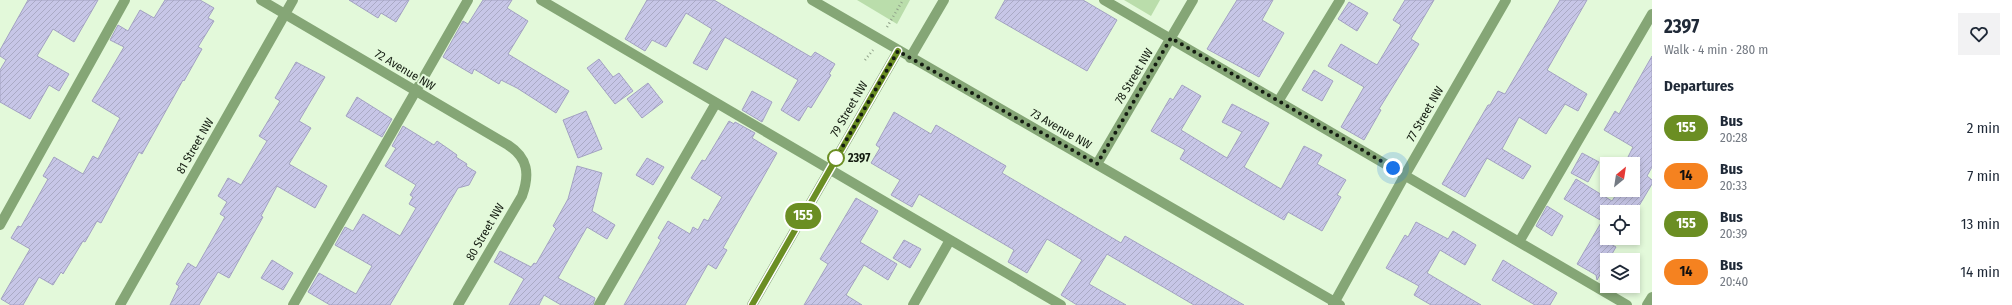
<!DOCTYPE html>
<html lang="en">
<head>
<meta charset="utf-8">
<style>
  :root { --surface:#fff; --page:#f2f2f3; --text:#1f2937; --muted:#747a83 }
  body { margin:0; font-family:"Fira Sans Condensed",sans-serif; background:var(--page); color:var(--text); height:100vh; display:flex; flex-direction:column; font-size:15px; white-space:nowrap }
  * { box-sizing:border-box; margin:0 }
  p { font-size:13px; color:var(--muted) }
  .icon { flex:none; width:22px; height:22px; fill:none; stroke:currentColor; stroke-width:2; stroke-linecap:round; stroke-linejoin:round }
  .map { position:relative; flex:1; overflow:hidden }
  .details { display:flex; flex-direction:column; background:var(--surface); width:360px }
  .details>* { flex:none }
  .badge { padding:0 8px; border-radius:13px; font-size:14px; line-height:26px }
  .needle { width:26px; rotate:30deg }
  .buttons { position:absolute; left:1600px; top:157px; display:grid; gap:8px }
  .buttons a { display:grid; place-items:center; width:40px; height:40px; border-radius:0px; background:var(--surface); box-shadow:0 2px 6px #0003; font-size:20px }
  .you { position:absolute; width:20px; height:20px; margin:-10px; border:3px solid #fff; border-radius:50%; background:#1a73e8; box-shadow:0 0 0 6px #1a73e833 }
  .map>.badge { position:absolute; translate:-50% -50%; box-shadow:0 0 0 2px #fff }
  h2 { padding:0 12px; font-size:15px; line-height:36px }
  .round { display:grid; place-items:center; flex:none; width:42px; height:42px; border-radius:0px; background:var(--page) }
  .overview { display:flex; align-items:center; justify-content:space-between; height:68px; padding:0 12px }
  h1 { font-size:19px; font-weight:700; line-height:30px }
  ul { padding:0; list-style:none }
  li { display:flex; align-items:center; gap:12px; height:48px; padding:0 12px }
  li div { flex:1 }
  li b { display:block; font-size:15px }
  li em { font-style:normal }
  li .badge { min-width:44px; font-weight:700; text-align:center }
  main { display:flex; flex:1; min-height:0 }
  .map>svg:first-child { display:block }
  .green { fill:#baddab }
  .building { fill:url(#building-hatch); stroke:#a3a2c2 }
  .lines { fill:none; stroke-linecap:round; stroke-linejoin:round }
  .path { stroke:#8fa089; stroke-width:2.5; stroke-dasharray:1 3; stroke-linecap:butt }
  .minor { stroke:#85a676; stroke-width:10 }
  .line-casing { stroke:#fff; stroke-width:9 }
  .line { stroke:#6b8e23; stroke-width:6 }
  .walk { stroke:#141c11; stroke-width:4; stroke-dasharray:0 7.2 }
  .stop-dot { fill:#fff; stroke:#6b8e23; stroke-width:2 }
  .labels { text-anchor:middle; stroke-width:4; stroke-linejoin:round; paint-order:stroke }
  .street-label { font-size:12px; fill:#141c11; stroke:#e3f9da }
  .stop-label { font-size:12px; font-weight:bold; fill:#141c11; stroke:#e3f9da; text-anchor:start }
</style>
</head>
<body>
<main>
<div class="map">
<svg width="1652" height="305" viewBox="0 0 1652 305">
  <defs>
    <pattern id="building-hatch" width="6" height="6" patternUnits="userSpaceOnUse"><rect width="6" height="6" fill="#c7c6e7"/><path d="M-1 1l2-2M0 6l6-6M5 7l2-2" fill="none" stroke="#aaaac5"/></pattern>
  </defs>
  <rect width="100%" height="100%" fill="#e3f9da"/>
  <path class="green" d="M857,0h53l-13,24z
    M1124,0h36l-9,16z"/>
  <path class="building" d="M28,0h70l-24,42 -21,-13 -16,27 32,18 -10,17 -10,-6 -19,34 -30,-17v-32l6,-10 -6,-4v-6z
    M165,0h35l14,8 -6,10 6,3 -16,26 4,2 -18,32 -1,-1 -41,74 -3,-2 -38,71 -4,-2 -12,21 -2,-1 -20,33 -2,-2 -8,13 -14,-8 -16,28h-12l-10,-6 29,-50 -19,-11 7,-12 3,1 27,-48 -5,-3 11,-19 29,17 10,-18 5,3 22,-41 -28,-17 32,-54 -14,-7 8,-15 10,6 12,-21 14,8z
    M349,0h60l-13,22 -15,-9 -3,5z
    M483,0h29l-5,8 21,13 -20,33 61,37 -13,22 -39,-25 -16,-8 -2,4 -25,-15 -2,5 -29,-17 20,-36 5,3z
    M647,0h67l97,57 4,-5 20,12 -6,10 2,1 -20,33 -3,-2 -9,15 -18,-11 17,-30 -73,-43 -18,33 -14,-7 19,-34 -26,-16 -20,34 -14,-7 -7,11 -20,-12z
    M1005,0h78l34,20 -30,51 -92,-53z
    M1237,0h36l-11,20 22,13 -25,44 -52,-28z
    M1405,0h29l-23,39 8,5 -40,65 2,1 -17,30 -23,-13 23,-40 -36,-21 13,-22 36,21 24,-40 -8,-5z
    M1560,0h27l-40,70 40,24 -9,17 -13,-7 -19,30 -27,-17 -17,32 29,17 -8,13 -36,-21 -22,39 -23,-13 46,-79h2l8,-14 7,3z
    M1349,2l19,11 -11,18 -19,-12z
    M1652,56v111l-5,9 5,4v4l-19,32v-4h-26v30l9,5 -19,33 -1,-5 -19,-11 25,-43 -38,-22 12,-20 36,22 7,-11h14v-30l-5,-3 5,-10 -29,-17 11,-19 4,3z
    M599,59l14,18 6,-4 14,18 -18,13 -28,-36z
    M296,62l29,15 -26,44 12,7 -22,36 38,22 -12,22 -38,-22 -16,30 2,1 -34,61 -11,-6 -19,33h-29l9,-19 -3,-2 12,-21 8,5 29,-51 -5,-3 7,-12 -9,-6 10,-18 13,7 26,-44 -8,-5 21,-35 -5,-3z
    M1314,70l19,11 -11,20 -20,-11z
    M648,83l15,19 -21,16 -15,-19z
    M1182,85l19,11 -20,34 46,28 15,-26 -20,-10 10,-18 37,19 -25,44 37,22 23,-43 18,9 -5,9 29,16 -9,15 4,2 -19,34 -34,-19 -4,8 -33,-19 -71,-42 5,-9 -34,-19 19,-33 3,2z
    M752,91l20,11 -10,20 -20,-12z
    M357,97l35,22 -10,18 -36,-21z
    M586,111l16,38 -24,9 -15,-38z
    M894,112l37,22 5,-9 70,41 -4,7 119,70 4,-7 119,69h-50l-87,-51 -18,30 37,21h-49l-16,-10 21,-35 -35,-21 -20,34 -19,-11 6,-12 -95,-56 -7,13 -21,-12 9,-15 -29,-17 9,-15 -4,-3z
    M729,121l5,3 1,-2 20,11 -3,5 25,15 -54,95 4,2 -11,19 -8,-5 -23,41h-61l37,-65 -3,-2 10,-17 22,13 3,-7 5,3 6,-11 4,2 14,-24 -31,-19 11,-18 3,1z
    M403,126l31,19 3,-4 13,9 7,5 -1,2 11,7 -1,2 10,6 -7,13 -11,3 -68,117h-60l-22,-13 11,-19 37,21 16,-28 -37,-21 10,-18 8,4 10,-17 37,22 16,-28 -7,-4 4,-7 -3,-2 6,-10 -31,-19 11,-18 -4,-2z
    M1582,153l17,9 -11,20 -17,-9z
    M647,158l17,9 -11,18 -17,-10z
    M577,166l25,7 -10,38 23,14 -8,14 -20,-12 -29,51 37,20 -2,7h-32l-17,-10 -5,10h-30l15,-26 -30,-17 6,-11 31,16 3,-4 2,1 20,-35 -3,-3 15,-27z
    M856,198l22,13 -18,31 37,22 -9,16 -24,-15 -18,30 16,10h-58l24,-41 -8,-5z
    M1547,206l16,10 -11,20 -16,-10z
    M1416,222l32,17 5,-8 23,14 -11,20 -25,-15 -13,23 54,32h-50l-17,-10 5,-9 -33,-18 19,-33 3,2z
    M904,240l17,9 -11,19 -17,-10z
    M272,260l21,13 -10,17 -22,-12z
    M1503,260l54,33 -7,12h-15l-43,-25z"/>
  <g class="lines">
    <path class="path" d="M887,27l16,-27
      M865,60l8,-10"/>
    <path class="minor" d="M261,0l247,145c20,13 22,29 14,51l-64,109
      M541,0l520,305
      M812,0l528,305
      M1104,0l523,305
      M910,58l34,-58
      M1279,100l61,-100
      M1097,164l96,-164
      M0,225l125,-225
      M1519,242l133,-228
      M120,305l173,-305
      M293,305l175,-305
      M599,305l117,-202
      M752,305l146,-254
      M913,305l37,-65
      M1333,305l72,-130 101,-175
      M1647,305l5,-8"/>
  </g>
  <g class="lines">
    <defs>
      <path id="line" d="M752,305l146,-254"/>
    </defs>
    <use href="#line" class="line-casing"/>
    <use href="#line" class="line"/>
    <path class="walk" d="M836,158l62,-107 199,113 74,-126 222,130"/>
  </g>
  <circle class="stop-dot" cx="836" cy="158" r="8"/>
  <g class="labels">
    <g class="street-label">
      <text transform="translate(405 70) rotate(31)" y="4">72 Avenue NW</text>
      <text transform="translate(1134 76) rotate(-59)" y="4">78 Street NW</text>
      <text transform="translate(849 109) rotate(-60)" y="4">79 Street NW</text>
      <text transform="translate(1425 114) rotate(-60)" y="4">77 Street NW</text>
      <text transform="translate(1061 129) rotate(30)" y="4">73 Avenue NW</text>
      <text transform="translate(195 146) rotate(-60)" y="4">81 Street NW</text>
      <text transform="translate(485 232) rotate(-60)" y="4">80 Street NW</text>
    </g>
    <g class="stop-label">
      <text x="848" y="162">2397</text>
    </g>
  </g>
</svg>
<div class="buttons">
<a><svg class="needle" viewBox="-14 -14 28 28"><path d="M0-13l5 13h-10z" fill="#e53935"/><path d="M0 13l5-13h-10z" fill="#747a83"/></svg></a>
<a><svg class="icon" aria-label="locate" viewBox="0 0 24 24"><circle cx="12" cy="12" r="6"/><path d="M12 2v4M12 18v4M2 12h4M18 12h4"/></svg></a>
<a><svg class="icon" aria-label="layers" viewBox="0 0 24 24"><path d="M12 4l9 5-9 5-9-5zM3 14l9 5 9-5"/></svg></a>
</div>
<div class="you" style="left:1393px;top:168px"></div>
<b class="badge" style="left:803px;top:216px;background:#6b8e23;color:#fff">155</b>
</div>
<section class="details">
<div class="overview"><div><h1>2397</h1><p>Walk · 4 min · 280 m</p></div><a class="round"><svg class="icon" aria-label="heart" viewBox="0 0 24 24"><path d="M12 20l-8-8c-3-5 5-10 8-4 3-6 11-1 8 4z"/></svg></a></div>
<h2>Departures</h2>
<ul>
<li><span class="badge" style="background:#6b8e23;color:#fff">155</span><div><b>Bus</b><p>20:28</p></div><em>2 min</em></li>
<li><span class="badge" style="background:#f58220;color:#111">14</span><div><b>Bus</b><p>20:33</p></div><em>7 min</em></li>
<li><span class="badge" style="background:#6b8e23;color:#fff">155</span><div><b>Bus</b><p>20:39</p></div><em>13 min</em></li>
<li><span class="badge" style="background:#f58220;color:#111">14</span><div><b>Bus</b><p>20:40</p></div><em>14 min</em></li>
</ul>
</section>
</main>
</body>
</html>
